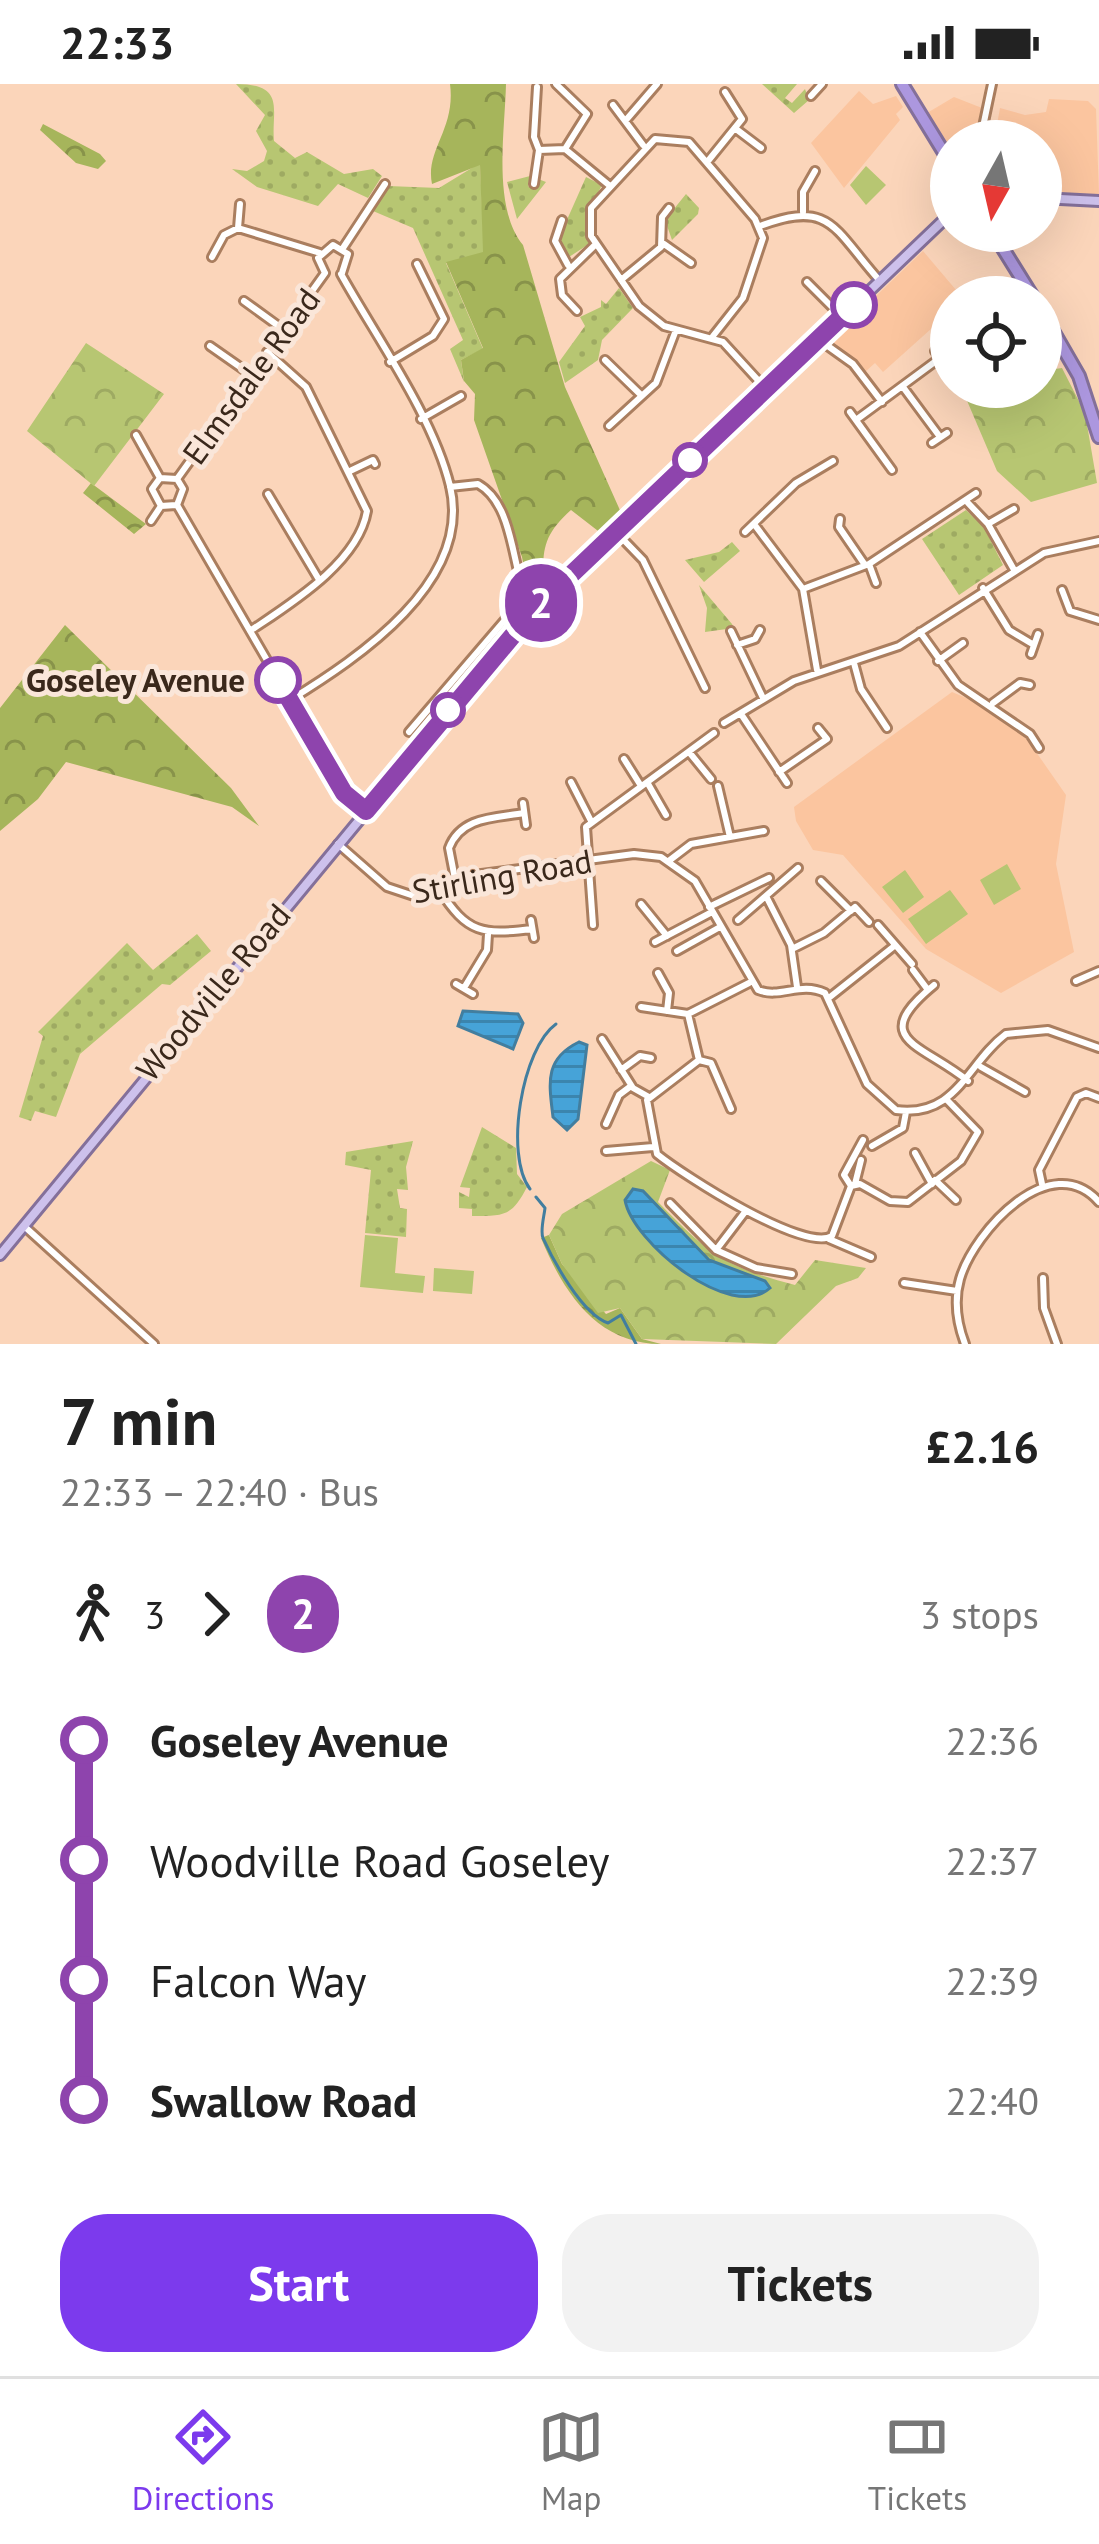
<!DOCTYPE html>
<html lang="en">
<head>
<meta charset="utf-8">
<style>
  :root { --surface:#fff; --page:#f2f2f2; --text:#222; --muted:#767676; --line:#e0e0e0; --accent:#7c3aed }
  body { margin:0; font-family:"PT Sans",sans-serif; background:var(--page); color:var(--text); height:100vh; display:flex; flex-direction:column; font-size:45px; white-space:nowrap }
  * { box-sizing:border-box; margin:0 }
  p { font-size:39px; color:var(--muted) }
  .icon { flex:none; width:66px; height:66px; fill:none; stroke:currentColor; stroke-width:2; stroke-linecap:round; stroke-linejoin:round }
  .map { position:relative; height:1260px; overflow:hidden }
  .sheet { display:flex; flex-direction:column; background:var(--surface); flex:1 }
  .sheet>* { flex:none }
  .badge { padding:0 24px; border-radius:39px; font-size:42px; line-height:78px }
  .needle { width:78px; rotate:188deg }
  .tools { position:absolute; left:930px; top:36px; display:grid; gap:24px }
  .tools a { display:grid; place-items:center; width:132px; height:132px; border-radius:50%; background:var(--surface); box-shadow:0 12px 48px #0002; font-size:60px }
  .map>.badge { position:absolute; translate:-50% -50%; box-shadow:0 0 0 6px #fff }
  .legs { display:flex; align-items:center; gap:18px; height:132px; padding:0 60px; font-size:39px }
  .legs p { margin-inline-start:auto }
  .headline { display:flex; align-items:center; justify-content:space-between; height:204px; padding:0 60px }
  h1 { font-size:66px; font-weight:700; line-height:90px }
  .action { display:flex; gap:24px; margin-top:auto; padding:24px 60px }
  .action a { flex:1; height:138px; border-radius:48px; background:var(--accent); color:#fff; font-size:48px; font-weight:700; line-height:138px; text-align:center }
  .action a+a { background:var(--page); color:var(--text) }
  ul { padding:0 60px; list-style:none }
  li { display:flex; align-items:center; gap:42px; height:120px; font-size:45px }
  li i { display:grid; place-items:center; width:18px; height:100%; margin:0 15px; background:currentColor }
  li i::after { content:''; width:30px; height:30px; margin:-15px; border:9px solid; border-radius:50%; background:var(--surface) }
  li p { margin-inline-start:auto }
  li:first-child i { background:linear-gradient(#0000 50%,currentColor 0) }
  li:last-child i { background:linear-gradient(currentColor 50%,#0000 0) }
  .status { display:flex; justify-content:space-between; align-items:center; height:84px; padding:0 60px; background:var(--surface); direction:ltr }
  .status svg { height:33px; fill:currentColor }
  .dock { display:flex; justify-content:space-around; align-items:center; height:168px; border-top:3px solid var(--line); background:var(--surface); font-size:33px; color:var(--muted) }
  .dock a { display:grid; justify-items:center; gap:6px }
  .dock .active { color:var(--accent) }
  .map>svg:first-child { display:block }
  .built { fill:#fbc59f }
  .grass { fill:url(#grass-dots) }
  .forest { fill:url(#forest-crowns) }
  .park { fill:url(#park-crowns) }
  .pitch { fill:#b7c672 }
  .water { fill:url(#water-rules); stroke:#427e9f; stroke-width:3 }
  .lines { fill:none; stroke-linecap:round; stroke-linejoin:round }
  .stream { stroke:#427e9f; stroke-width:3 }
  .minor-casing { stroke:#aa7e5f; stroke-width:12 }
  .major-casing { stroke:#84709a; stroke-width:14 }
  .highway-casing { stroke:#84709a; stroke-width:16 }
  .minor { stroke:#fff; stroke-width:6 }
  .major { stroke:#cdc1ec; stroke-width:8 }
  .highway { stroke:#ac97df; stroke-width:10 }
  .line-1-casing { stroke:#fff; stroke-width:27 }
  .line-1 { stroke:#8e44ad; stroke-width:18 }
  .stop-1-dot { fill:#fff; stroke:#8e44ad; stroke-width:6 }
  .labels { text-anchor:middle; stroke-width:10; stroke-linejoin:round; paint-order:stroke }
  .street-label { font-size:33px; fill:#3a281b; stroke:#fae6d9 }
  .stop-label { font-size:33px; font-weight:bold; fill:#3a281b; stroke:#fae6d9; text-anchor:end }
</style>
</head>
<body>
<div class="status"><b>22:33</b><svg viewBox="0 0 49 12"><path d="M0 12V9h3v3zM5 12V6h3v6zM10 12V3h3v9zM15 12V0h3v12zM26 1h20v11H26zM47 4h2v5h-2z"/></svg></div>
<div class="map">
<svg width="1099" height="1260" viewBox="0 0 1099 1260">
  <defs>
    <pattern id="grass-dots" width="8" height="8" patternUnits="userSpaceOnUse" patternTransform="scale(3)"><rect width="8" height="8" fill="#b7c672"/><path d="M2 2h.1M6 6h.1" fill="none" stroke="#9eaa62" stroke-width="1.8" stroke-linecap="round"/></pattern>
    <pattern id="forest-crowns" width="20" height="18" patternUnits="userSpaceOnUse" patternTransform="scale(3)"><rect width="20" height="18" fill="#a6b55b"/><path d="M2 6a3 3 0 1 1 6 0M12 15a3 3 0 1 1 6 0" fill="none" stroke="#88934a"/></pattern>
    <pattern id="park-crowns" width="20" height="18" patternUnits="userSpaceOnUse" patternTransform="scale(3)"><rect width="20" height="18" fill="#b7c672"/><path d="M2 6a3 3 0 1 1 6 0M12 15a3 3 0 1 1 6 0" fill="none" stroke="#9eaa62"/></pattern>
    <pattern id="water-rules" width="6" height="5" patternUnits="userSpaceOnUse" patternTransform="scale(3)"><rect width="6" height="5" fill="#46a3d8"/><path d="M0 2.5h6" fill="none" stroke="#3b85ae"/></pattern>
  </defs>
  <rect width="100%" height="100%" fill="#fbd5ba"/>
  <path class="built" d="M859,7l14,13 23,-8 7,11 -7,7 4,6 -56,68 -33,-45z
    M954,13l28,11 -6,33h-25v11l-24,-39z
    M1049,15l39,2 8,8 3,86 -58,-4v-50h-47l6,-33 25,7 21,-3z
    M923,167l39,46h-11v14l-68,61 -8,-9 -10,9 -35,-32z
    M952,608l31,13 44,34 39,56 -10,69 18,88 -73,41 -75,-44 -83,-94 -30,-5 -17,-29 -2,-14z"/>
  <path class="grass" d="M236,0c51,0 35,27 38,57l21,17 12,-6 37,22 29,-5 9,7 -14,22 -30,-14 -20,22 -61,-19 -25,-18 15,2 17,-10 3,-10 -11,-20 9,-16z
    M762,0h35l-12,14 7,5 13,-14 4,11 -15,13z
    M480,79l4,90 -38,10 37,86 -22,11 3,22 -14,-33 13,-9 -50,-112 -40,-17 15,-25 51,2z
    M530,92l-2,10 6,4 5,-6 -6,-7 13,5 -29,37 -10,-37z
    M586,93l16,8 -17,33 4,26 -20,13 -11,-17z
    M686,110l13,14 -1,6 -26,26 -7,-20z
    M619,204l14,20 -31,32 -4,20 -33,23 -6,-21 26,-36 -5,-9 21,-10v-7l5,4z
    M966,426l18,17 19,38 -44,30 -37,-56z
    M732,458l8,9 -36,31 -19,-22 34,-8z
    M699,501l33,39 2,4 -29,4 2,-24z
    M197,850l14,17 -41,34 -8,-1 -82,70 -24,63 -21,-6 -4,10 -12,-4 24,-81 -5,-4 89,-89 26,27z
    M482,1043l34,21 1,26 10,13c-15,29 -22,29 -55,29v-7l-13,-1v-16l10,5 1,-9 -10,-1z
    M413,1057l-7,26 2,23 -11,-1 3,19 7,1 -1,28 -41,-4 6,-63 -26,-5 1,-13z"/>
  <path class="forest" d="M450,0h56c-1,47 -14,123 17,161l42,142 58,130 -21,17 -31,-24c-29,26 -29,41 -27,79l-14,12 -8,-44 -48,-137 1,-26 -11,-13 -3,-21 22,-12 -37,-86 37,-10 -3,-87 -48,19c-7,-34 24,-55 18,-100z
    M43,40l57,30 6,7 -8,8 -22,-6 -36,-33z
    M91,399l55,41 -12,10 -51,-41z
    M65,541l166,163 28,38 -27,-19 -166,-45 -28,37 -38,32v-123z
    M549,1151l13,29 44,50 14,-6 22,31 19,5c-63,0 -97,-50 -120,-106z"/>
  <path class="park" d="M86,259l78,51 -70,92 -67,-55z
    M1062,284l23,45 12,70 -66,19 -34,-31 -32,-75 12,-9h64v-16z
    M651,1077l19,9 -12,32c50,51 66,65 137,83l20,-25 51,8 -8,10 -22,8 -60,58 -134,-5 -22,-31 -22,5 -36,-49 -13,-29 13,-21z"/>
  <path class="pitch" d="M866,82l20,19 -20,20 -16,-20z
    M1007,780l14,25 -27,16 -14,-25z
    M905,786l19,27 -21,16 -21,-26z
    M950,806l18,24 -42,30 -18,-25z
    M365,1151l33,3 -3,35 30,3 -2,17 -63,-6z
    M434,1184l40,3 -2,23 -39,-3z"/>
  <path class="water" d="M463,927l55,3 5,9 -10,26 -55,-23z
    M579,958l8,3 -9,74 -11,11 -14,-13c-4,-34 -9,-58 26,-75z
    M633,1105l10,2 66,69 56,21 5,7c-39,35 -138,-46 -145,-88z"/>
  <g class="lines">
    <path class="stream" d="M530,1105c-26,-34 -8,-141 26,-165
      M536,1113l9,11c-1,9 -5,23 -2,30 11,24 39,76 65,85l13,-8 15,29"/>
    <defs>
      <path id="minor" d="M556,0l31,30 -22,35
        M537,3l-3,50 5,13 26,-1 45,37
        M811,12l11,-12
        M613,21l30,40
        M626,36l31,-36
        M736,45l25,19
        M980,57l12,-57
        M708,77l34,-42 -17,-27
        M534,100l5,-34
        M803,128v-20l12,-21
        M562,136l-7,21 13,24
        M760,142c72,-27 74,4 120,55
        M238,144l2,-24
        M664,160l27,19
        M343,164l42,-64
        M212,173l12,-22 14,-7 82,25
        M325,189l-7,-15 15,-13 15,9 -6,19
        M621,196l40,-33 1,-30 7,-9
        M807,198l35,35
        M244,217l40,29
        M577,227l-15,-16 -2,-16 36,-35
        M713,252l30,-38 20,-60 -8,-19 -66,-77 -34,-3 -64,69v28l48,70 25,20 59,16 43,47
        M818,255l35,25 29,38
        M210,262l40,28
        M935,267l15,22
        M605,276l37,36
        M390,278l43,-26 11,-17 -27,-55
        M903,303l37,50
        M850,328l42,58
        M421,335l40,-23
        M856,336l84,-62
        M609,342l47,-43 20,-53
        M136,351l24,43
        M932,359l15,-10
        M350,387l23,-11 2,4
        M177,395l148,-206
        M450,403l28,-3c41,23 32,100 56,126
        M268,410l50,84
        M968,419l20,21 25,44
        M176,421l-15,1 -9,-17 8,-11 17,1
        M177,421l167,288 22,18
        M177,421l6,-16 -6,-10
        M840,435l-1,8 26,38
        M151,437l10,-15
        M754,440l49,65 14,81
        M988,440l26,-15
        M615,447l28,29 62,128
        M745,448l51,-49 37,-22
        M869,480l7,19
        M983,504l26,42 25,15
        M803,505l66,-25 107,-71
        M1062,506l8,21 29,9
        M250,547c40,-27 108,-68 117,-120l-61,-124 -39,-35
        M731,547l32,67
        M920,548l38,53 72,49 9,14
        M737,561l18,-6 5,-9
        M1031,570l7,-20
        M938,577l25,-18
        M854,579l7,26 26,39
        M290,616c68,-42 183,-118 160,-214 -17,-70 -74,-149 -109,-212
        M993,619l27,-20 10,2
        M741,630l46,69
        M724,639l70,-42 105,-35 145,-93 55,-12
        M409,648l107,-125
        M689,668l22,27
        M624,675l17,27
        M779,688l48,-33 -9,-11
        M571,698l20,39
        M647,698l19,33
        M718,702l12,51
        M523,719l3,22
        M338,760l49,43 30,10 49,-21 168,-22 27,3 34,24 63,109c23,9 42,-9 67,3l42,91 29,26c61,8 71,-47 110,-76l42,-4 51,18
        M670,776l21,-16 73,-13
        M455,795l-6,-31c12,-32 47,-30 75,-35
        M821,797l30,30
        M439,805c28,45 44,46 93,40
        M767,814l24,47 6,42
        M641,820l26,32
        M709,823l60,-29
        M531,836l3,18
        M738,836l60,-52
        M593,841l-7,-98 128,-94
        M878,841l34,39
        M655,858l57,-30
        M792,865l32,-16 31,-26 14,15
        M677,867l43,-24
        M913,886l15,20
        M658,889l11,20 -2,18
        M1076,897l23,-10
        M456,900l17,10
        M934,901c-67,55 -13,58 34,96
        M464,904l23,-38 1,-16
        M830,913l63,-50
        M641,923l47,7 61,-31
        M688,930l11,46 -52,40 10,54c26,21 147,99 175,82l19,-50 9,-2 30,17 18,1 53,-41 17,-29 -31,-32
        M602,955l31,49 16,9
        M699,976l12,3 20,46
        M981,983l44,25
        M621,986l19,-14 11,2
        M606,1040l13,-29 12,-9
        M872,1062l31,-18 3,-16
        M606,1067l47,-4
        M915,1069l17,31
        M935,1096l21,20
        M855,1100l6,-24
        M1042,1100l-3,-14 38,-73 9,-4 13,5
        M851,1102l-7,-11 19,-35
        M670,1119l46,47
        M745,1128l-29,38 40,18 36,6
        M24,1142l130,118
        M829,1155l42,18
        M1043,1194l1,30 13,36
        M904,1199l53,8
        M965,1260c-8,-21 -11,-44 -5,-65 14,-48 91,-132 139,-77"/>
      <path id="major" d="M1041,114l58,3
        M0,1171l522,-632 429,-410"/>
      <path id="highway" d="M902,0l49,80
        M992,147l41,66
        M1041,226l38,66 20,61"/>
    </defs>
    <use href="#minor" class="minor-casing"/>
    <use href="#major" class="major-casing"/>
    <use href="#highway" class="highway-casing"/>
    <use href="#minor" class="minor"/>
    <use href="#major" class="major"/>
    <use href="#highway" class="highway"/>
  </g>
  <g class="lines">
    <defs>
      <path id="line-1" d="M278,596l66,113 22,18 168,-201 320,-305"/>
    </defs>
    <use href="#line-1" class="line-1-casing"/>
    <use href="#line-1" class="line-1"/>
  </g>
  <g class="stop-1-dot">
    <circle cx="854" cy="221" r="21"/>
    <circle cx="690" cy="376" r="15"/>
    <circle cx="278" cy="596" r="21"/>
    <circle cx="448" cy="626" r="15"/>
  </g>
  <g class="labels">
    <g class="street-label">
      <text transform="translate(251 292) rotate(-54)" y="12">Elmsdale Road</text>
      <text transform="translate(502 792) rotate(-10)" y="12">Stirling Road</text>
      <text transform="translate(213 908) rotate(-50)" y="12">Woodville Road</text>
    </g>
    <g class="stop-label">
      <text x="245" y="608">Goseley Avenue</text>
    </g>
  </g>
</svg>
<div class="tools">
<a><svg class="needle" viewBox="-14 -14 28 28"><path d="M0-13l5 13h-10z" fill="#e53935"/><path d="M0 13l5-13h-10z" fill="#767676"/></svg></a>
<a><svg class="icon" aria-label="locate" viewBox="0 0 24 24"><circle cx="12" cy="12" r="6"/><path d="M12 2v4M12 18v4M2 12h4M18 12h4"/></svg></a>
</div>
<b class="badge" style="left:541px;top:519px;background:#8e44ad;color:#fff">2</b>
</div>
<section class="sheet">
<div class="headline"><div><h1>7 min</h1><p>22:33 – 22:40 · Bus</p></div><b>£2.16</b></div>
<div class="legs"><svg class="icon" aria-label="walk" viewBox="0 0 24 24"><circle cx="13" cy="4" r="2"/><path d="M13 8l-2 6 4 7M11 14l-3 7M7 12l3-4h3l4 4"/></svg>3<svg class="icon" aria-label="forward" viewBox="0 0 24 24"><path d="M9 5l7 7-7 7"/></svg><b class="badge" style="background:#8e44ad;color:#fff">2</b><p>3 stops</p></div>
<ul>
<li><i style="color:#8e44ad"></i><b>Goseley Avenue</b><p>22:36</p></li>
<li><i style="color:#8e44ad"></i><span>Woodville Road Goseley</span><p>22:37</p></li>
<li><i style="color:#8e44ad"></i><span>Falcon Way</span><p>22:39</p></li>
<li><i style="color:#8e44ad"></i><b>Swallow Road</b><p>22:40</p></li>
</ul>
<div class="action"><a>Start</a><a>Tickets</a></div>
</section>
<nav class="dock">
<a class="active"><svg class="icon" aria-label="directions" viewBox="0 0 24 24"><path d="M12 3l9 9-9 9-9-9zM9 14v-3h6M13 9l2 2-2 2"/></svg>Directions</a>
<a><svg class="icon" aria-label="map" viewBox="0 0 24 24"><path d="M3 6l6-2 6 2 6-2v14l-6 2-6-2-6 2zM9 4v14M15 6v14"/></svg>Map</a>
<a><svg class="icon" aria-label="tickets" viewBox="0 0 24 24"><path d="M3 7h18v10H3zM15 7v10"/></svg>Tickets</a>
</nav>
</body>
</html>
